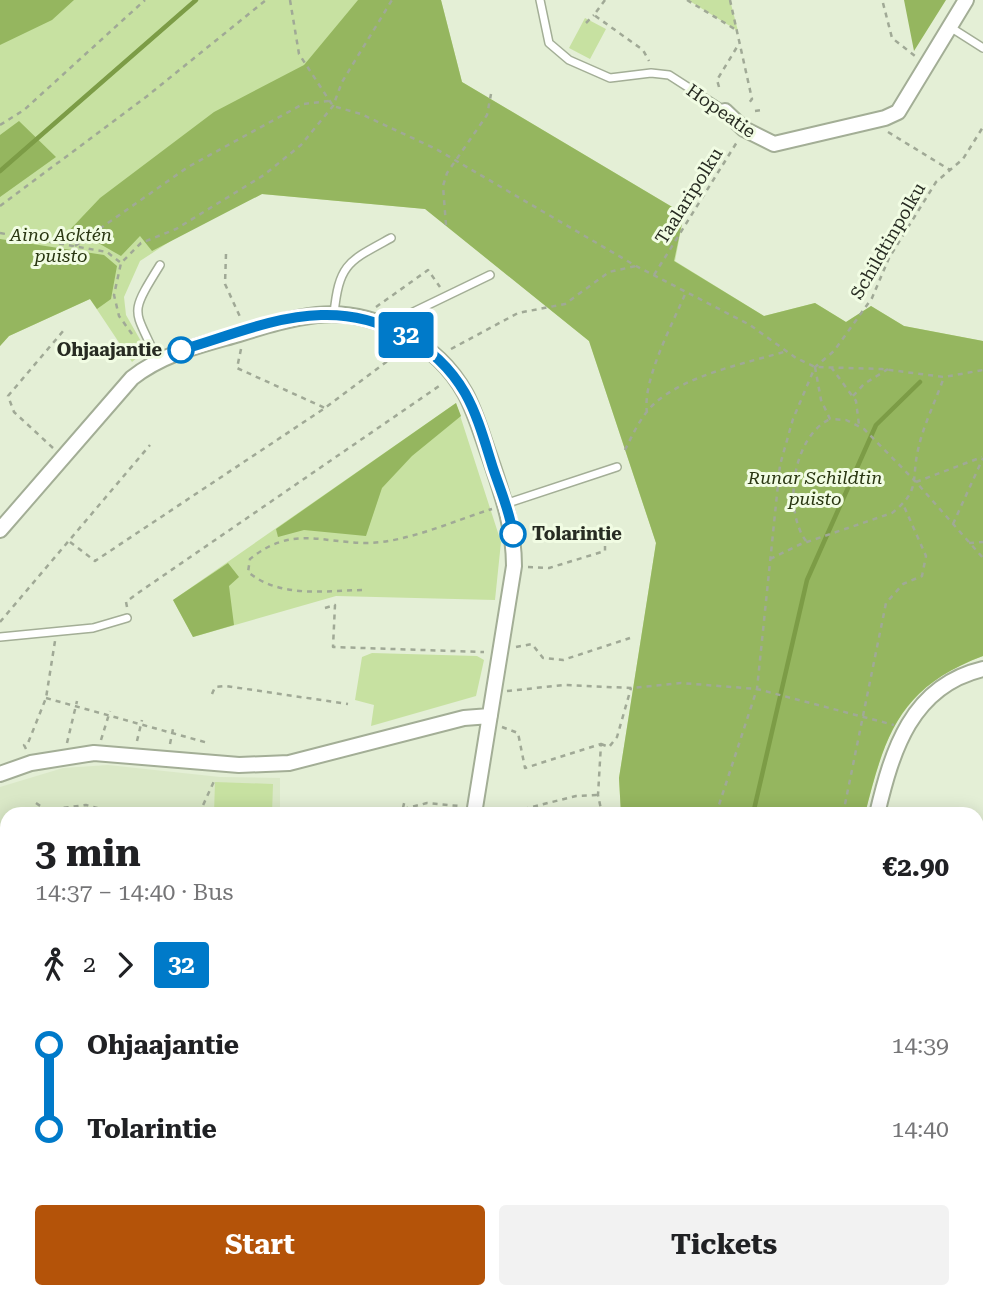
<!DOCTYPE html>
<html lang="en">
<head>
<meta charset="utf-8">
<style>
  :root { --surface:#fff; --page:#f2f2f2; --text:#202124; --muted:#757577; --accent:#b45309 }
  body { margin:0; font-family:"Roboto Serif",serif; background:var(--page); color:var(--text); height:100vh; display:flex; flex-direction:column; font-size:26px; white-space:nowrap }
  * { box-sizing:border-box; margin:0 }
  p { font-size:23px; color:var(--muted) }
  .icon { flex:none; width:38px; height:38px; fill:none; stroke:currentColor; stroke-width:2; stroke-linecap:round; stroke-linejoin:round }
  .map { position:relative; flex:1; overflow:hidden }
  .details { position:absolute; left:0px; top:807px; width:984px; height:492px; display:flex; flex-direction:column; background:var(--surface); border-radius:21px 21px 0 0; box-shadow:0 4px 18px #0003 }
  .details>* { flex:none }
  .badge { padding:0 14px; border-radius:5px; font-size:24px; line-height:46px }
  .map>.badge { position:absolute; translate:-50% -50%; box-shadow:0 0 0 4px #fff }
  .legs { display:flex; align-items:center; gap:10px; height:77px; padding:0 35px; font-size:23px }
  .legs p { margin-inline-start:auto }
  .summary { display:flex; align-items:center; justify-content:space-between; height:119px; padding:0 35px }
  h1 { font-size:38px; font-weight:700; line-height:52px }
  .action { display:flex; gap:14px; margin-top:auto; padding:14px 35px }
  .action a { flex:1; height:80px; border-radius:7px; background:var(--accent); color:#fff; font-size:28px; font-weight:700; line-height:80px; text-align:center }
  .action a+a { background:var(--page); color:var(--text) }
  ul { padding:0 35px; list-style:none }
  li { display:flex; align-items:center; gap:24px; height:84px; font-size:26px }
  li i { display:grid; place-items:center; width:10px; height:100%; margin:0 9px; background:currentColor }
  li i::after { content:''; width:18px; height:18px; margin:-9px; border:5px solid; border-radius:50%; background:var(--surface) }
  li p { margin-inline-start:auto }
  li:first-child i { background:linear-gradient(#0000 50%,currentColor 0) }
  li:last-child i { background:linear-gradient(currentColor 50%,#0000 0) }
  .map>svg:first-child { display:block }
  .built { fill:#dae8c7 }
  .green { fill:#c7e1a1 }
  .forest { fill:#95b65f }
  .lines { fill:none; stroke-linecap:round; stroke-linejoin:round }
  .stream { stroke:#7c9c46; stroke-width:4.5 }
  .service-casing { stroke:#a3ae96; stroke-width:10 }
  .minor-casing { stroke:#a3ae96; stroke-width:18 }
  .path { stroke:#a0a996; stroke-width:2.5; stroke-dasharray:5 5; stroke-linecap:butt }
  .service { stroke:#fff; stroke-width:7 }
  .minor { stroke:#fff; stroke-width:14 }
  .line-1-casing { stroke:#fff; stroke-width:16 }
  .line-1 { stroke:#007ac9; stroke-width:10 }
  .stop-1-dot { fill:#fff; stroke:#007ac9; stroke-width:3.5 }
  .labels { text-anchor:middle; stroke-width:6; stroke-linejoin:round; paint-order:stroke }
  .street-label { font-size:18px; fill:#272b22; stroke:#f1fce3 }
  .park-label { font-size:18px; font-style:italic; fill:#293611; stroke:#f1fce3 }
  .stop-label { font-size:18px; font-weight:bold; fill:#272b22; stroke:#f1fce3; text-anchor:end }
</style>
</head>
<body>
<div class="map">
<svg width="983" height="1297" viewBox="0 0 983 1297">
  <rect width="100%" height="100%" fill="#e4efd6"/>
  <path class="built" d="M108,765l112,12 60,1v36h-273v76l-7,-22v-81l63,-19z
    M436,1292h124l-1,5h-124z"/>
  <path class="green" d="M0,0h441l21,82 222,132 -9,47 89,55 51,-13 31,19 25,-16 33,20 79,15v315c-83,31 -98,78 -118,158h-244l-2,-36 37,-235 -67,-202 -163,-132 -164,-15 -76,37 -46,30 -16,36 2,18 20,35 -14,12 -42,-63 -81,37 -9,10z
    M688,0h42l8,31z
    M585,18l21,11 -16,30 -21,-11z
    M456,403l45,139 -6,58 -159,-4 -143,41 -20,-37z
    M372,653l105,3 7,4 -8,36 -105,30 3,-21 -19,-5 7,-43z
    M215,782l58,2 -1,30h-58z"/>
  <path class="forest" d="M0,0h74l-22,20 -52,25z
    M358,0h83l21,82 222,132 -10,47 90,55 51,-13 31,19 25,-16 33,20 79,15v315c-83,31 -98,78 -118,158h-244l-2,-36 37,-235 -67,-202 -164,-132 -163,-15 -110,57 -12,-15 -19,20 -21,-12 -37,-7 37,-39 114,-86 90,-47z
    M904,0h42l-32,51z
    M19,121l37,36 -56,40v-62z
    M0,239l104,16 13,11 -6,33 -14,10 -7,-10 -81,37 -9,10z
    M456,403l5,13 -49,40 -30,32 -16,48 -62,-6 -26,7 -2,-8z
    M228,563l11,14 -10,9 5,39 -41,12 -20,-37z
    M560,1292h116l-4,5h-113z"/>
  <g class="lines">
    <path class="stream" d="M0,171l196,-171
      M753,814l54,-234 69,-155 44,-43"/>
    <defs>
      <path id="service" d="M540,0l9,43 20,17 41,18 41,-5 18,2 56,36
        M950,27l33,21
        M334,314c5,-51 15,-53 57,-76
        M395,329l8,-12 87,-42
        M157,360c-22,-53 -30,-42 3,-95
        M505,504l112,-37
        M0,637l93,-9 34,-10"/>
      <path id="minor" d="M725,111l19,18 30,15 111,-26 13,-6 68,-112
        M0,530l132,-152c32,-25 69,-33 107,-44 26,-8 52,-16 78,-19 58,-6 120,28 148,78 11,20 17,43 25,65 12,36 24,69 24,108l-40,248
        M0,774l31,-11 63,-10 145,12 50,-2 175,-45 26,-2
        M877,814c15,-63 34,-128 106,-145
        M0,1114l7,-1
        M424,1297l1,-5
        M757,1297l2,-5"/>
    </defs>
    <use href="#service" class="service-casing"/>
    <use href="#minor" class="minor-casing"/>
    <path class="path" d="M290,0l9,54 34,52 28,8 75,35 200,117 114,59 46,33 19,9 67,2 62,8 39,-7
      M605,0l-11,15 49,35 6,11
      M687,0l51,31
      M730,0l22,99 -3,4
      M883,3l9,35 23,18
      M586,23l8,-8
      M719,87l-2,-7 23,-38
      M755,111l7,-1
      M0,125l24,-15 121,-110
      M888,132l62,38
      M0,206l146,-109 120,-97
      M446,225l-3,-39 4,-13 40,-58 4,-21
      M0,233l107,19 14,11
      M75,246l113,-79 115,-63 26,-3
      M226,254l-1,30 16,35
      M654,275l83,-133
      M376,307l52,-37 12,17
      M132,334l-13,-18 -5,-21 7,-32 20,-20 35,-14 88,-54 37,-30 32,-39 9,-24 50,-82
      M241,349l-4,19 88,40
      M451,349l67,-36 47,-9 44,-32 27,-6
      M815,367l6,33 9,19 16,1 18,9 52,53 67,76
      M831,367l25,34 3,24
      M853,396l11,-12 24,-15
      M647,413c-5,-33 26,-90 39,-121
      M53,448l-39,-36 -6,-16 56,-66
      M625,450c8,-16 16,-34 29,-46 31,-29 93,-41 133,-53
      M916,482l66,-25
      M953,524l30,-66
      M806,541c-23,-31 -14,-104 24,-122
      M70,542l25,19 230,-153 76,-57
      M969,543l14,-1
      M770,559l31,-15 91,-31c29,-23 19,-32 26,-63 5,-24 18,-50 26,-73
      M528,567l21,1 56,-17v-5
      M362,590c-40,1 -82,8 -114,-18l2,-13c42,-34 71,-16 118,-16 40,-1 85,-22 124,-34
      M127,607l-1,-5 12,-9 304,-209
      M325,608l10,-3 -2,42 151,5
      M0,622l150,-177
      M516,647l16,-3 11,14 20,2 67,-22
      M507,691l57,-6 67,3 50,-5 76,6 137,36
      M212,694l3,-7 11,-1 122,18
      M46,698l162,45
      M502,727l16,6 7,35 76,-24 -3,51 4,19
      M101,740l9,-29
      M137,741l5,-21
      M67,743l10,-42
      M170,744l3,-15
      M601,744l8,3 8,-10 14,-49
      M26,749l-2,-4 4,-2 18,-45 9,-57
      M36,803l10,7 40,-5 34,9
      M403,808l2,-9
      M199,814l16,-35
      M360,814l1,-7
      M384,814l43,-11 32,3
      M407,814v-8
      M504,814l72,-18 22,-1
      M716,814l41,-125 23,-224 13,-46 22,-52 19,-16 38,-53 17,-40 47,-76 27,-23 20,-32
      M843,814l43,-211 17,-19 19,-8 4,-20 -23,-52
      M976,930l7,3
      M976,972l7,-15
      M976,1021l7,5
      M0,1216l5,-89
      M976,1280l7,-28
      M976,1281l7,16
      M568,1292l2,5
      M889,1292l1,5
      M662,1297l4,-5
      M677,1297l19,-5
      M719,1297l3,-5"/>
    <use href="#service" class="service"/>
    <use href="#minor" class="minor"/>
  </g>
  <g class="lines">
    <defs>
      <path id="line-1" d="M181,350c45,-13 94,-34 140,-35 57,-2 115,28 144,78 13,23 20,50 28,75 7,21 17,44 20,66"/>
    </defs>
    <use href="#line-1" class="line-1-casing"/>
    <use href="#line-1" class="line-1"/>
  </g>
  <g class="stop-1-dot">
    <circle cx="181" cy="350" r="12"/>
    <circle cx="513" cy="534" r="12"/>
  </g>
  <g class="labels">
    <g class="street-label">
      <text transform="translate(721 111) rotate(35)" y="6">Hopeatie</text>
      <text transform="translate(689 196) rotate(-58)" y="6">Taalaripolku</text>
      <text transform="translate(888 241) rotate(-60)" y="6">Schildtinpolku</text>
    </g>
    <g class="park-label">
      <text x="61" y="241">Aino Acktén<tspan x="61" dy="21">puisto</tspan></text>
      <text x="815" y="484">Runar Schildtin<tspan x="815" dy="21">puisto</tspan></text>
    </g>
    <g class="stop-label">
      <text x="162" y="356">Ohjaajantie</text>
      <text x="532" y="540" text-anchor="start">Tolarintie</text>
    </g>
  </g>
</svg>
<b class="badge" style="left:406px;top:335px;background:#007ac9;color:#fff">32</b>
<section class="details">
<div class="summary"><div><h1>3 min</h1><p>14:37 – 14:40 · Bus</p></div><b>€2.90</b></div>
<div class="legs"><svg class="icon" aria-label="walk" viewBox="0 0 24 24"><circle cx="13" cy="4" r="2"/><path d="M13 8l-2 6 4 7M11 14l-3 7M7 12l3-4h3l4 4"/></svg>2<svg class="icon" aria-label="forward" viewBox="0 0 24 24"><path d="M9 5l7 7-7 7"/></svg><b class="badge" style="background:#007ac9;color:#fff">32</b></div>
<ul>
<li><i style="color:#007ac9"></i><b>Ohjaajantie</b><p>14:39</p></li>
<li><i style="color:#007ac9"></i><b>Tolarintie</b><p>14:40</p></li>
</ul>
<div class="action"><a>Start</a><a>Tickets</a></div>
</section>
</div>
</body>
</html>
